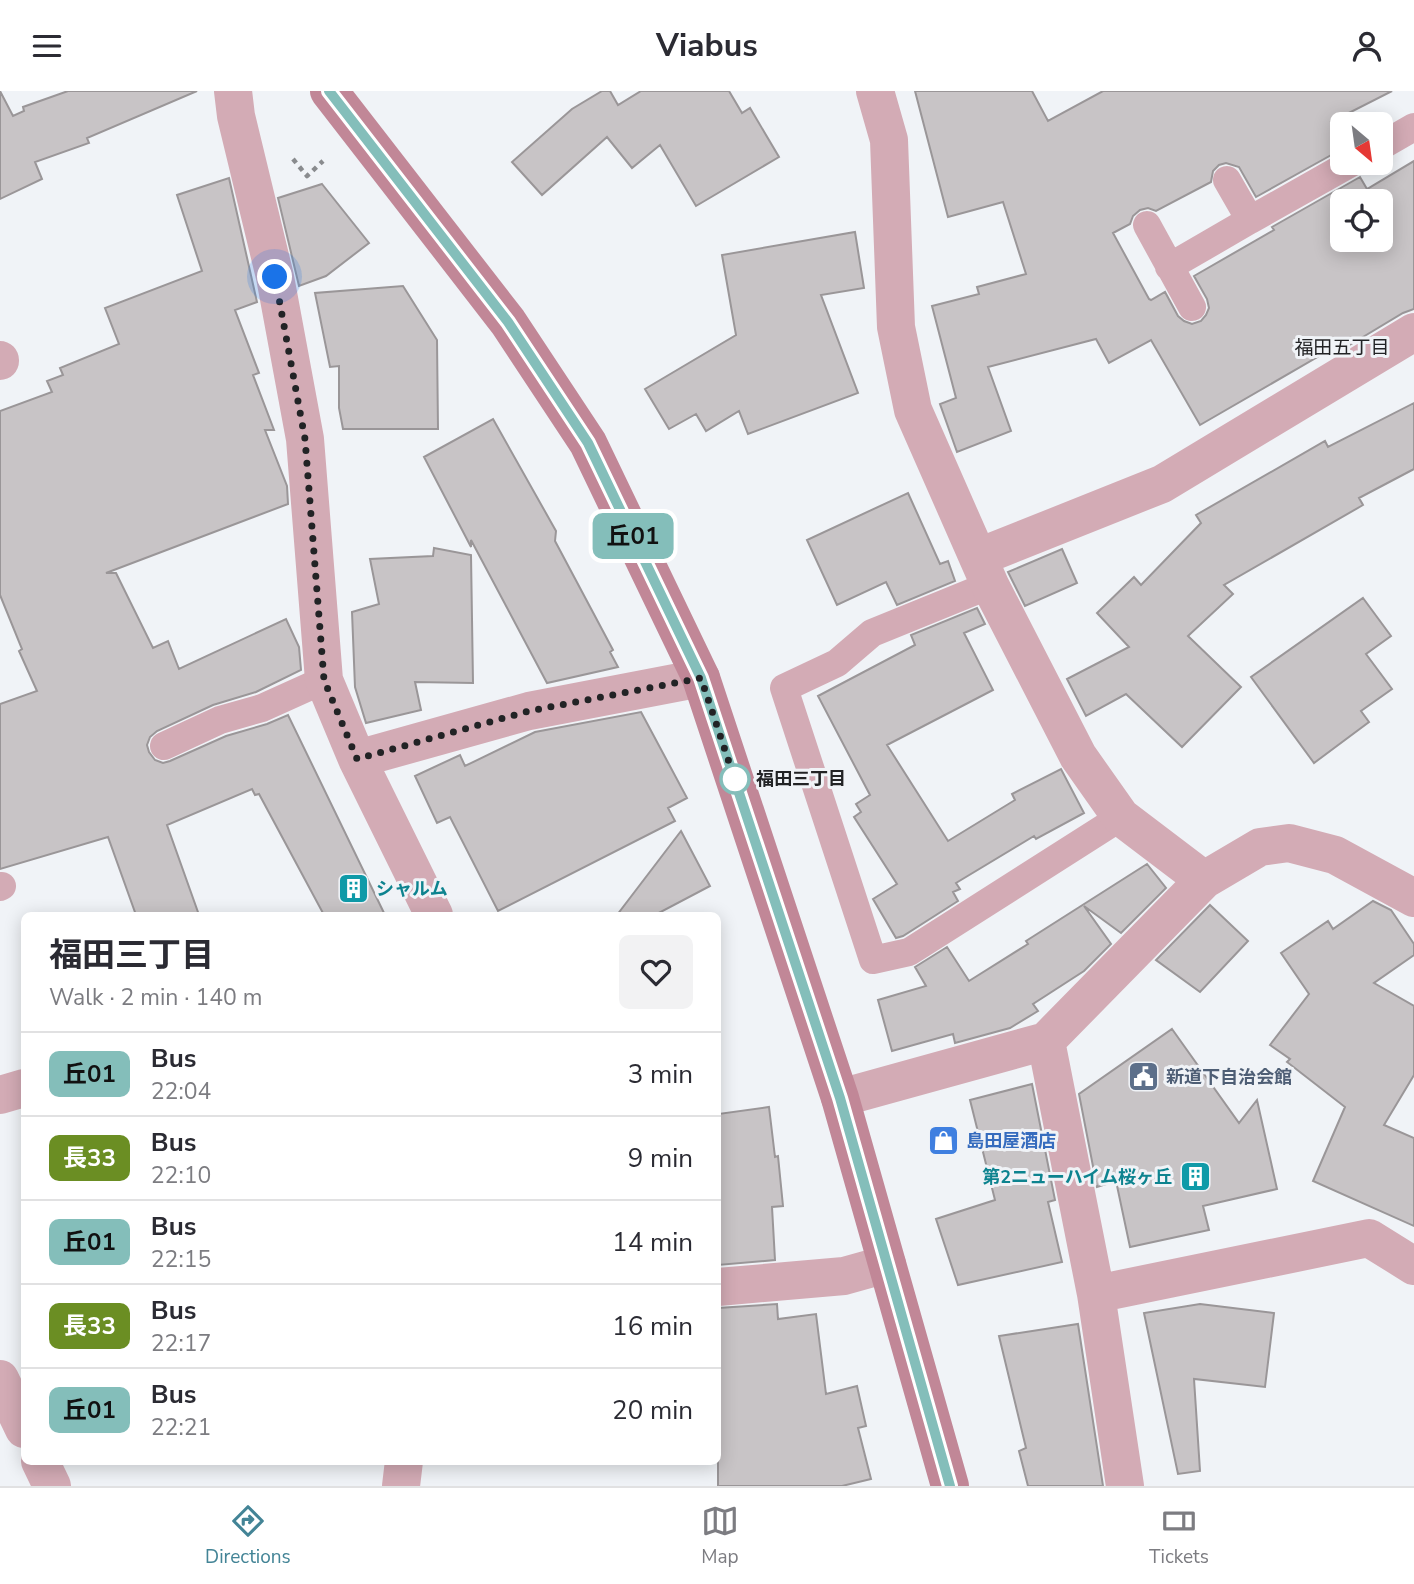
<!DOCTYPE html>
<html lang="en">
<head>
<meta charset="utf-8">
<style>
  :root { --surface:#fff; --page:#f2f2f3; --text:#2b2b33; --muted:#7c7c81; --line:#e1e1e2; --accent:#438496 }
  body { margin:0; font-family:"Nunito Sans","Noto Sans JP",sans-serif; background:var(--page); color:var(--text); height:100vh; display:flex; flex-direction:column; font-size:26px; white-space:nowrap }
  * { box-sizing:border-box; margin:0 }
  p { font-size:23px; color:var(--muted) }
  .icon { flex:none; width:38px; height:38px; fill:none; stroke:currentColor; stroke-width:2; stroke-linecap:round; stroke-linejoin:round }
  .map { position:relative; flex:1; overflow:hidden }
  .side { position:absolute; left:21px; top:821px; width:700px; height:553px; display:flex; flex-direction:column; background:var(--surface); border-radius:10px; box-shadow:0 4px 18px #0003 }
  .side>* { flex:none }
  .badge { padding:0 14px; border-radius:10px; font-size:24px; line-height:46px }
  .needle { width:46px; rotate:151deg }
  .fabs { position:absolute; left:1330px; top:21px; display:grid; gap:14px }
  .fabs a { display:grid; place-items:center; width:63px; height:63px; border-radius:10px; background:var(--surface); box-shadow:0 4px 18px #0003; font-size:35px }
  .you { position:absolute; width:35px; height:35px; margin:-18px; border:5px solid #fff; border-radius:50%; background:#1a73e8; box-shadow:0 0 0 10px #1a73e833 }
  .map>.badge { position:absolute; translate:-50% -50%; box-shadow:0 0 0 4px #fff }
  .round { display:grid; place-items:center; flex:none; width:74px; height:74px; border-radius:10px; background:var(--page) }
  .headline { display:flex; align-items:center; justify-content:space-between; height:119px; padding:0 28px }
  h1 { font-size:33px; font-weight:700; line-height:52px }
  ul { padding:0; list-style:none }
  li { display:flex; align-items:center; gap:21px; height:84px; padding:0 28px; border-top:2px solid var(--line) }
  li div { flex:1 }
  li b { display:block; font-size:26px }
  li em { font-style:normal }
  li .badge { min-width:77px; font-weight:700; text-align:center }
  header { display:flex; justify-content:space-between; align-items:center; height:91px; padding:0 28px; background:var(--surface); font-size:32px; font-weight:700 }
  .tab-bar { display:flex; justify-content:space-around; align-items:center; height:98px; border-top:2px solid var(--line); background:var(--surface); font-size:19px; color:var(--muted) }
  .tab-bar a { display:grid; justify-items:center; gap:4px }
  .tab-bar .current { color:var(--accent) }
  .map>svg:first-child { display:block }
  .building { fill:#c8c4c6; stroke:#9a9698; stroke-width:2; fill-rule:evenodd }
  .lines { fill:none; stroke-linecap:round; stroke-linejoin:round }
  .path { stroke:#898b8e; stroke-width:4.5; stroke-dasharray:5 5; stroke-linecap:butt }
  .lane { stroke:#d3abb5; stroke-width:28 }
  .street { stroke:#d3abb5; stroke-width:38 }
  .secondary { stroke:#c18797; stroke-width:38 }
  .line-casing { stroke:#fff; stroke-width:16 }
  .line { stroke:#84beba; stroke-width:10 }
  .walk { stroke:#222325; stroke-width:7; stroke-dasharray:0 12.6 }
  .stop-dot { fill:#fff; stroke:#84beba; stroke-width:3.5 }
  .labels { text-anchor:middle; stroke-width:6; stroke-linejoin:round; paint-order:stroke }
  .stop-label { font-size:18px; font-weight:bold; fill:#222325; stroke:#f0f3f7; text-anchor:start }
  .culture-label { font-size:18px; font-weight:bold; fill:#0d838f; stroke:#f0f3f7; text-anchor:start }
  .service-label { font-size:18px; font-weight:bold; fill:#4e5e75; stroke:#f0f3f7; text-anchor:start }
  .shop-label { font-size:18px; font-weight:bold; fill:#366cbe; stroke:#f0f3f7; text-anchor:start }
  .neighbourhood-label { font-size:19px; fill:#222325; stroke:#f0f3f7 }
</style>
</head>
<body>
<header><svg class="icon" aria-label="menu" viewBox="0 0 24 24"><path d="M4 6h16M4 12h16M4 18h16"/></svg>Viabus<svg class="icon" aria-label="person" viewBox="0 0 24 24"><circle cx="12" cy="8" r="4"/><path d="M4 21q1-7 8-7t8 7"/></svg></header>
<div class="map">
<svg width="1414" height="1395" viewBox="0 0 1414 1395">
  <rect width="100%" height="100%" fill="#f0f3f7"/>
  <path class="building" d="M0,0l13,25 11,-5 -1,-4 45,-16h129l-110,47 2,5 -54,19 7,17 -42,20z
    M602,0h8l8,14 23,-14h88l13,22 8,-5 29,49 -83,49 -36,-61 -28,23 -25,-31 -65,58 -30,-33 60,-53z
    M915,0h117l16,30 55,-30h289l-61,31 11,21v6l-86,48 -17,-30 -13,-4 -7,2 -6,6 -2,11 -55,29 -8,-3 -8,2 -7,6 -3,8 -17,9 36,66 2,1 14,-8 13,24 6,5 8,3 9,-3 5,-6 3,-7 -2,-9 -13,-23 80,-46 -2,-3 88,-50 7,12 47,-28v148l-11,4 -60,36 -3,-5 -140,81 -49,-85 -42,23 -13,-24 -108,28 23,64 -54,21 -17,-48 16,-6 -24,-92 47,-12 -2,-7 49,-13 -23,-72 -55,15zM1342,110h39v39h-39z
    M229,87l28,124 -22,8 24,63 -6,2 21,55h-9l22,56 1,18 -182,69h10l37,75 15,-7 11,28 107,-50 13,28 2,23 -45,22 -43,13 -56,26 -7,6 -3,8 2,7 6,8 8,3 7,-2 56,-25 41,-12 21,-9 97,200h-61l-65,-121 -4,1 -3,-6 -85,36 32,90h-63l-28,-78 -108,32v-165l37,-13 -18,-40 3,-2 -22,-54v-184l52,-19 -5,-11 16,-6 -3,-7 59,-24 -14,-36 97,-37 -25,-76z
    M322,93l47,59 -43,33 -27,10 -21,-88z
    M855,141l9,56 -43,7 37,98 -110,41 -9,-23 -33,20 -10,-17 -27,15 -24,-40 91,-54 -14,-80z
    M403,195l34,54 1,89h-95l-4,-21v-42l-9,1 -15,-74z
    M1414,312v66l-55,29 4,7 -139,80 9,9 -45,42 53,51 -59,60 -56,-53 -40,22 -19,-37 62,-32 -32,-34 37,-36 7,8 60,-62 -5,-8 129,-74 3,6z
    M493,328l63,112 -1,10 58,109 -3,2 8,15 -71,16 -76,-143v7l-47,-90z
    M908,402l32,71 8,-3 7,20 -58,24 -11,-23 -49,23 -30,-65z
    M434,457l37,7 2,128 -58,-1 6,28 -55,13 -11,-36 -3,-75 27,-8 -9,-45 63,-3z
    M1062,458l15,34 -52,23 -17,-34z
    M1363,507l28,38 -25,18 26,35 -31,22 8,11 -55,41 -63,-86z
    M977,517l8,16 -21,9 29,57 -106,55 61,96 67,-41 -3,-6 49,-25 23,44 -48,26 -2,-3 -78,47 4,6 -7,3 5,9 -55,35 -7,2 -23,-39 24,-15 -43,-67 7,-5 -5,-8 14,-9 -52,-99 97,-51 -4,-10z
    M641,621l46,86 -19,10 7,13 -177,90 -48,-94 -13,6 -22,-47 45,-21 5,11 70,-34z
    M681,740l29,55 -55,29h-38z
    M1147,773l19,24 -45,45 -37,-27 27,38 -27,27 -51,33 5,7 -28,17 -55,15 -2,-9 -61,17 -14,-51 48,-14 -11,-19 32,-20 22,34 59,-37 -2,-3z
    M1373,810l18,9 23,34v11l-40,28 40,23v69l-30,50 30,13v88l-101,-45 32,-74 -58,-45 3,-3 -20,-14 39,-51 -28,-41 47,-32 5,8z
    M1210,814l38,36 -48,51 -44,-32z
    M1172,938l67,94 18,-23 20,89 -74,17 6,24 -79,17 -14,-66 -19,6 -18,-93z
    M1032,993l23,116 -7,2 14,60 -104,23 -22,-66 59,-19 -25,-100z
    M769,1016l6,50 3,-1 5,50 -11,1 3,53 -57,5v-151z
    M777,1213l1,15 38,-5 10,80 31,-8 9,40 -8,2 13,51 -29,7h-124v-178z
    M1200,1213l74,9 -9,74 -71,-8 6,92 -22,3 -34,-161z
    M1078,1233l25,162h-75l-9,-35 7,-3 -27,-112z"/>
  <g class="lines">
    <path class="path" d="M293,68l14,17 16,-15"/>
    <path class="lane" d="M1381,55l33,-19
      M1250,129l101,-57
      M1147,134l45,82
      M1169,176l81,-47 -23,-40
      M990,494l-118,48 -35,30 -53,25 89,272 36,-8 212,-135
      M164,655l56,-26 42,-12 62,-28
      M0,796l2,-1"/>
    <path class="street" d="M233,0l3,25 39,161 30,162 19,241 33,79 77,156
      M875,0l14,49 7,187 17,83 77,175 88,171 43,61 83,63
      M0,269v1
      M979,466l183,-73 252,-152
      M357,668l172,-48 172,-33
      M1046,950l50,253 29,192
      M0,1004l24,-7
      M840,1007l206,-57 158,-161 56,-33 29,-4 46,12 79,43
      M718,1196l126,-11 43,-12
      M1096,1203l273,-56 45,28
      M0,1288l24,50
      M40,1370l12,25
      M401,1395l3,-25"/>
    <path class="secondary" d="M329,0l179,231 80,121 113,235 139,420 110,388"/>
  </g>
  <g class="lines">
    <defs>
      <path id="line" d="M329,0l179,231 80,121 113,235 139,420 110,388"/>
    </defs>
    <use href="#line" class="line-casing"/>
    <use href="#line" class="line"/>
    <path class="walk" d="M275,186l30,162 19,241 33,79 172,-48 172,-33 35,105 -1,-4"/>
  </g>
  <defs>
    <symbol id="building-square" viewBox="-11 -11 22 22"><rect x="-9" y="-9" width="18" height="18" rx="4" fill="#0f9aa8" stroke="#f0f3f7"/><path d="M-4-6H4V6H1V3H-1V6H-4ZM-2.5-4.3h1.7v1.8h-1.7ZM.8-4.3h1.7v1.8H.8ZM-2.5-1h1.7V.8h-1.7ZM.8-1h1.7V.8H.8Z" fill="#fff"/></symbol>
    <symbol id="civic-square" viewBox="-11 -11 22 22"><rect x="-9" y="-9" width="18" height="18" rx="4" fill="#5c6f8a" stroke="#f0f3f7"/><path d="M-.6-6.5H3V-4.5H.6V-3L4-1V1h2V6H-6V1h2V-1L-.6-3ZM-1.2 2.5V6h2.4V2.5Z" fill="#fff"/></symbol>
    <symbol id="shop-square" viewBox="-11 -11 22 22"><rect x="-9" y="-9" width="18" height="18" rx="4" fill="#3f7fe0" stroke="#f0f3f7"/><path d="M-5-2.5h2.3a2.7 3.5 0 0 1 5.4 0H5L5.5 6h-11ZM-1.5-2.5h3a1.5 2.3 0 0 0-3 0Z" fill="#fff"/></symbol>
  </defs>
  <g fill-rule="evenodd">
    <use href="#building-square" x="336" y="780" width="35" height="35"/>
    <use href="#civic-square" x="1126" y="968" width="35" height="35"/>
    <use href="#shop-square" x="926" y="1032" width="35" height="35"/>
    <use href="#building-square" x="1178" y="1068" width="35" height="35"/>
  </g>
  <circle class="stop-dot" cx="735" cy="688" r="14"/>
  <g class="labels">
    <g class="stop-label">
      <text x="756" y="694">福田三丁目</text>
    </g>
    <g class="culture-label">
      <text x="376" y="804">シャルム</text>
      <text x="1172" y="1092" text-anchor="end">第2ニューハイム桜ヶ丘</text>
    </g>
    <g class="service-label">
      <text x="1166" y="992">新道下自治会館</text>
    </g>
    <g class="shop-label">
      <text x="966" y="1056">島田屋酒店</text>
    </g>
    <g class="neighbourhood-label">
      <text x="1342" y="263">福田五丁目</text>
    </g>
  </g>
</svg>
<div class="fabs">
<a><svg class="needle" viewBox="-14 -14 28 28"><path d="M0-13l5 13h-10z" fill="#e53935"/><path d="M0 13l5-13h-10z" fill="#7c7c81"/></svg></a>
<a><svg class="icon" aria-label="locate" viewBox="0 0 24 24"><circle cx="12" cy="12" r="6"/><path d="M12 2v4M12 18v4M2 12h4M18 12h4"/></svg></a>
</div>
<div class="you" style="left:275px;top:186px"></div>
<b class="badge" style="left:633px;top:445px;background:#84beba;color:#111">丘01</b>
<section class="side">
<div class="headline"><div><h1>福田三丁目</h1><p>Walk · 2 min · 140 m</p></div><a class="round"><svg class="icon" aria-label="heart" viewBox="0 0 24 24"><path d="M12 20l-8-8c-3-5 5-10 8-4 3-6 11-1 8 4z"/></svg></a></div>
<ul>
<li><span class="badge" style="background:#84beba;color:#111">丘01</span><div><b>Bus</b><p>22:04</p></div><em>3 min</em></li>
<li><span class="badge" style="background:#6b8e23;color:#fff">長33</span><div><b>Bus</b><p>22:10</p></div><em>9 min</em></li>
<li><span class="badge" style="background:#84beba;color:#111">丘01</span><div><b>Bus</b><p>22:15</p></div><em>14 min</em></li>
<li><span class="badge" style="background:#6b8e23;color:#fff">長33</span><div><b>Bus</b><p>22:17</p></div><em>16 min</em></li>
<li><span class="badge" style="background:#84beba;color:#111">丘01</span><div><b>Bus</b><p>22:21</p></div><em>20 min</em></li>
</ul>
</section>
</div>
<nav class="tab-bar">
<a class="current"><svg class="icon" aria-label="directions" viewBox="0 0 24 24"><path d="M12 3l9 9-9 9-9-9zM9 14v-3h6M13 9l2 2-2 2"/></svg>Directions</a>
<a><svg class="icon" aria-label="map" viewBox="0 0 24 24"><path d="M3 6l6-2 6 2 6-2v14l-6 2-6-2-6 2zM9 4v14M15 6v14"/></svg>Map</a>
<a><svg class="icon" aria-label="tickets" viewBox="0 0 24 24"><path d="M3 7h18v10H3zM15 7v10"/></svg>Tickets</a>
</nav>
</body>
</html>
